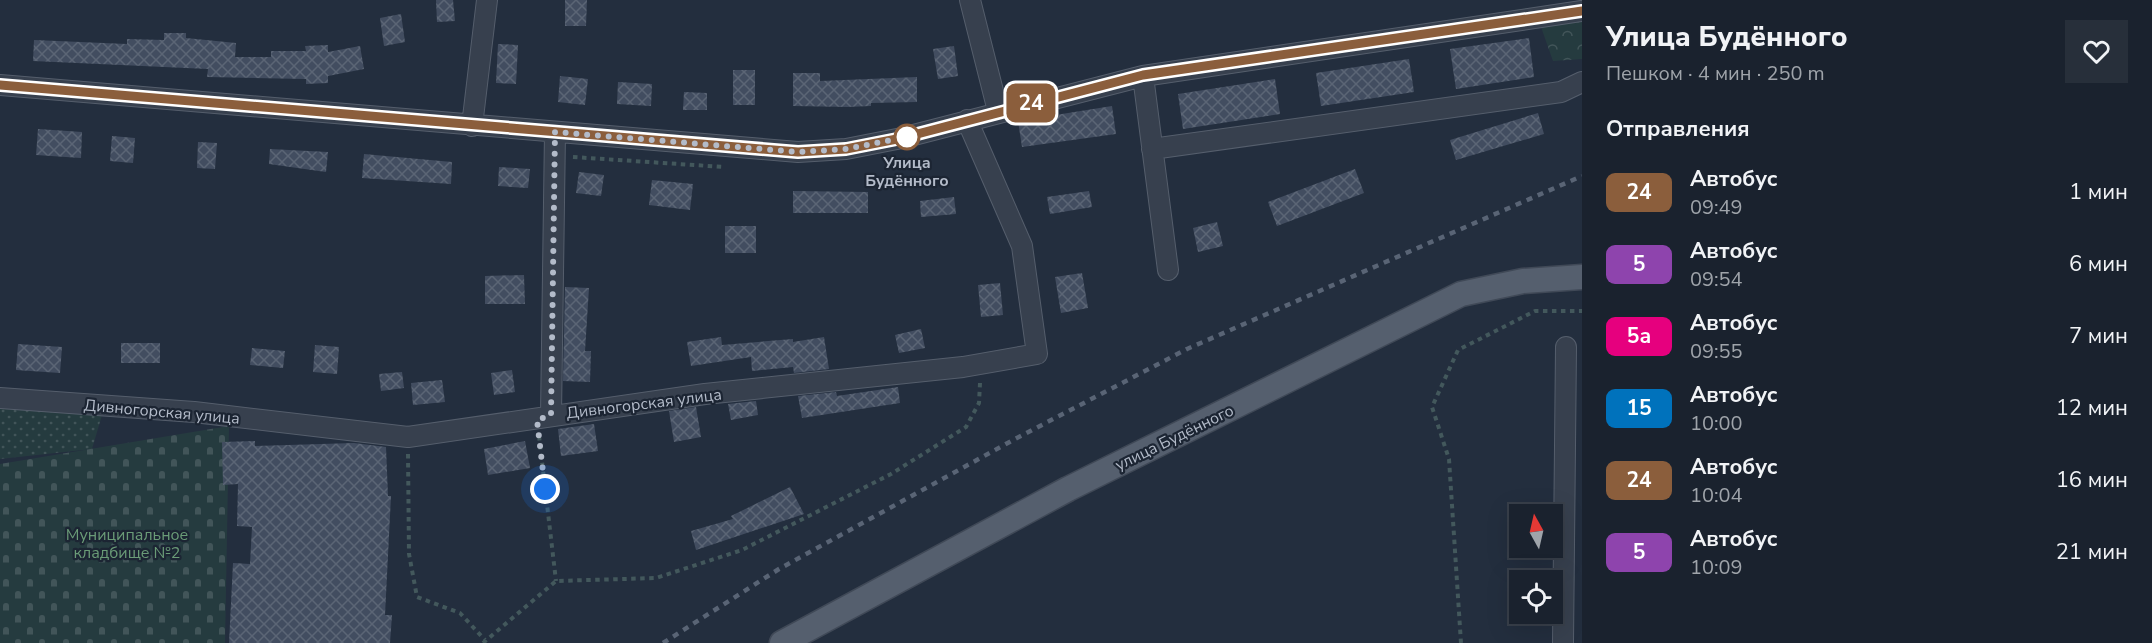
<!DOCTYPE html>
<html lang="ru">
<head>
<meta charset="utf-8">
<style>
  :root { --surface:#1a222e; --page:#272f3a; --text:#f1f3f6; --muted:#9fa4aa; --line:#383f4a }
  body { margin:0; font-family:"Nunito Sans",sans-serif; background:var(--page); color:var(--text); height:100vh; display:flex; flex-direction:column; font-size:22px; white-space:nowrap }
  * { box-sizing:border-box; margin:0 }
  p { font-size:20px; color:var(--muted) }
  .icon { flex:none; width:33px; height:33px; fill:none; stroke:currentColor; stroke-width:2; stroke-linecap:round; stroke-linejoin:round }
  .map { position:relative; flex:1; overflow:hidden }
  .drawer { display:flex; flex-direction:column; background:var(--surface); width:570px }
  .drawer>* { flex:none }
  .badge { padding:0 12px; border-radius:9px; font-size:21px; line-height:39px }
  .needle { width:39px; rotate:352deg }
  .tools { position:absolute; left:1509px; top:504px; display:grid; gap:12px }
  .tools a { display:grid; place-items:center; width:54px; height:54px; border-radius:0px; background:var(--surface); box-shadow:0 6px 24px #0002,0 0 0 2px var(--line); font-size:30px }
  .you { position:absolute; width:30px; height:30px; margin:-15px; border:4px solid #fff; border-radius:50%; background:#1a73e8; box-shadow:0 0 0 9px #1a73e833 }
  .map>.badge { position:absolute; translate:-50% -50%; box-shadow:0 0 0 3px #fff }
  h2 { padding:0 24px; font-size:22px; line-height:54px }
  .round { display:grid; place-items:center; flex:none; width:63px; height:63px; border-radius:0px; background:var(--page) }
  .summary { display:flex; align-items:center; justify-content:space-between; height:102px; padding:0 24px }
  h1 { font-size:28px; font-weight:800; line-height:45px }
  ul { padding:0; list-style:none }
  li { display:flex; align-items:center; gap:18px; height:72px; padding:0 24px }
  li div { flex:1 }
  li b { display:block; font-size:22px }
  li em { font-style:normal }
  li .badge { min-width:66px; font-weight:700; text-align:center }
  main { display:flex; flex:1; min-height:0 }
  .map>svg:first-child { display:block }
  .grass { fill:url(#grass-dots) }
  .forest { fill:url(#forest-crowns) }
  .cemetery { fill:url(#cemetery-stones) }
  .building { fill:url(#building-cross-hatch) }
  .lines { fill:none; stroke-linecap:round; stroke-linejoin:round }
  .minor-casing { stroke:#555e6c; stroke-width:22 }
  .major-casing { stroke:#404957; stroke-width:27 }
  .path { stroke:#43585c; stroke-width:4; stroke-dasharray:4.5 4.5; stroke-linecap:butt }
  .minor { stroke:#37404e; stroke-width:20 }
  .major { stroke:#555f6e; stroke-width:24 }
  .rail { stroke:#596475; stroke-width:4.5; stroke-dasharray:6 6; stroke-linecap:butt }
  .line-casing { stroke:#fff; stroke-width:14 }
  .line { stroke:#8b5e3c; stroke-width:9 }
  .walk { stroke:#b3bbc9; stroke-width:6; stroke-dasharray:0 10.8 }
  .stop-dot { fill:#fff; stroke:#8b5e3c; stroke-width:3 }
  .labels { text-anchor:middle; stroke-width:4.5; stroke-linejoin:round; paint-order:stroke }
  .stop-label { font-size:16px; font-weight:bold; fill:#b3bbc9; stroke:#1c2533 }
  .street-label { font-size:16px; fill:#b3bbc9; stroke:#1c2533 }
  .park-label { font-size:16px; fill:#6a9b77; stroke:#1c2533 }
</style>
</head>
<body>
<main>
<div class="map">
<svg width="1582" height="643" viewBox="0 0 1582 643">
  <defs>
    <pattern id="grass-dots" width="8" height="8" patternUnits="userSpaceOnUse" patternTransform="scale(1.5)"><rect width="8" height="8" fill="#253b3f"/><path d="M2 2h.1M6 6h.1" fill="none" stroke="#425559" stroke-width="1.8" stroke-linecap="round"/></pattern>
    <pattern id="forest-crowns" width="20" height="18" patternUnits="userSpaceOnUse" patternTransform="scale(1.5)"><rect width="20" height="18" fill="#253b3f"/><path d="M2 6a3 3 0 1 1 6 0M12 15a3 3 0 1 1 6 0" fill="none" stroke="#425559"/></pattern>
    <pattern id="cemetery-stones" width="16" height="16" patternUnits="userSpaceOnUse" patternTransform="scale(1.5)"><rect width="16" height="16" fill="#253b3f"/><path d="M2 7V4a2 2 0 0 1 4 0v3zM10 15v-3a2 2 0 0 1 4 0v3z" fill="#425559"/></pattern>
    <pattern id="building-cross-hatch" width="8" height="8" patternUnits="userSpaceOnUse" patternTransform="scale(1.5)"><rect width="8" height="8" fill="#424d60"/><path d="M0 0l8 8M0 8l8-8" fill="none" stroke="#5b6575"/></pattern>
  </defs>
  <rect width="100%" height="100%" fill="#232e3e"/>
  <path class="grass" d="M0,405l102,10 -10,34 -92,10z"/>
  <path class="forest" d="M1582,7v52l-29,2 -13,-37 -232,38 44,-22 175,-32z"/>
  <path class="cemetery" d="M229,426l-4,217h-225v-179z"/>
  <path class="building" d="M436,0h17l2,21 -18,1z
    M565,0h22l-1,26h-21z
    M401,14l4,28 -21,4 -4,-28z
    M164,33h22v5l50,5 -1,14h36v-6h35l-1,-5 23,-1v7l32,-6 4,23 -36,7v7l-22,1v-5l-99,-2 1,-8 -175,-8 1,-21 93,4v-5l37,1z
    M1529,38l5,39 -78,12 -6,-40z
    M498,44l20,1 -2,39 -20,-1z
    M954,46l4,30 -20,3 -5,-30z
    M1409,59l5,33 -93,14 -5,-33z
    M733,70h22v35h-22z
    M793,73h27v8l97,-4v25l-46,1v3l-24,1 -54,-1z
    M560,76l28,3 -3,26 -27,-3z
    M1275,79l5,35 -97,15 -5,-35z
    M618,82l34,2 -1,22 -34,-2z
    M684,92l23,1v17h-24z
    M1112,106l4,28 -94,13 -4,-26z
    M1538,113l6,21 -88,26 -6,-20z
    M38,129l44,3 -1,26 -45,-3z
    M112,136l23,2 -2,25 -23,-2z
    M198,142l19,1 -2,26 -18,-1z
    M270,149l58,3 -2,20 -57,-8z
    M364,154l88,8 -1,22 -89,-6z
    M499,167l31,2 -2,19 -30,-2z
    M1355,169l9,24 -87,33 -9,-24z
    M579,172l25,3 -3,21 -25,-3z
    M652,180l41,4 -3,26 -41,-5z
    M793,191l75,1v21h-75z
    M1089,191l3,16 -42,7 -3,-17z
    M954,197l2,17 -35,3 -1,-16z
    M1217,222l6,24 -25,6 -5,-24z
    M725,226h31v27h-31z
    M1082,273l6,35 -27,5 -6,-36z
    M524,275l1,29h-40v-28z
    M1000,283l3,32 -22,2 -3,-32z
    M565,287l24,1 -4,63h6l-1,31 -27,-1z
    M921,329l4,19 -26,5 -4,-18z
    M721,337l1,8 71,-6v3l31,-5 5,32 -35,4 -1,-6 -41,4 -1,-14 -60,9 -4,-24z
    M121,343h39v20h-39z
    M18,344l44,3 -2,26 -44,-3z
    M315,345l24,2 -2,27 -24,-2z
    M252,348l33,3 -2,17 -33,-3z
    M512,370l3,22 -21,3 -3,-22z
    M402,372l2,16 -23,3 -2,-17z
    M442,380l3,22 -32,3 -2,-22z
    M898,387l2,16 -98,15 -4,-22 38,-4 1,4z
    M756,401l2,14 -27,5 -3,-16z
    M696,407l5,30 -27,5 -5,-31z
    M594,424l4,27 -37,5 -3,-27z
    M255,441v5l99,-3 32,4 2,49h3l-6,119h7l-2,28h-161l4,-80 17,1 2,-37 -15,-1 1,-42 -15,1 -1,-43z
    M525,441l5,27 -42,7 -4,-26z
    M790,487l14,27 -108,36 -5,-19 42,-12 -2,-3z"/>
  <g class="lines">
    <defs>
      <path id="minor" d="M970,0l28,111
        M1143,76l25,194
        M0,85l798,67 48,-3 56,-11 241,-62 439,-65
        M472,126l15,-126
        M1152,149l409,-57 21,-10
        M0,398l194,14 214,25 297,-43 258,-27 74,-13 -15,-108 -55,-126
        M551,415l4,-283
        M1563,643l3,-296"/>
      <path id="major" d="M782,643l286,-154 393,-195 62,-13 59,-4"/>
    </defs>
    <use href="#minor" class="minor-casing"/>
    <use href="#major" class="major-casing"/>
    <path class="path" d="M573,157l151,10
      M539,436l17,145
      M408,454l1,100 8,43 43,16 25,27
      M483,643l73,-62 100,-3 86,-28 149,-76 75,-47 13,-24 1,-20
      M1461,643l-12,-184 -17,-52 26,-57 77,-39h47"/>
    <use href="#minor" class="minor"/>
    <use href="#major" class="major"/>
    <path class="rail" d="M663,643l116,-74 236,-130 172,-90 395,-173"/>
  </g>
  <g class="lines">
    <defs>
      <path id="line" d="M0,85l798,67 48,-3 56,-11 241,-63 439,-64"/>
    </defs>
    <use href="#line" class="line-casing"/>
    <use href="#line" class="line"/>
    <path class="walk" d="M545,489l-8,-69 14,-5 4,-283 243,20 48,-3 61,-12"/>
  </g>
  <circle class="stop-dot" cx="907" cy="137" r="12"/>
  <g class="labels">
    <g class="stop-label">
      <text x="907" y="168">Улица<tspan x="907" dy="18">Будённого</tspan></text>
    </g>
    <g class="street-label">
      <text transform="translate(644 403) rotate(-7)" y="6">Дивногорская улица</text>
      <text transform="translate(162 411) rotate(5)" y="6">Дивногорская улица</text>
      <text transform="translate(1174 437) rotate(-26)" y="6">улица Будённого</text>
    </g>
    <g class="park-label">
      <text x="127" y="540">Муниципальное<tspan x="127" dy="18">кладбище №2</tspan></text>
    </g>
  </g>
</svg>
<div class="tools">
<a><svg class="needle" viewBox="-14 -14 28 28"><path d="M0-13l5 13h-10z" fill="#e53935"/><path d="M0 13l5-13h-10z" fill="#9fa4aa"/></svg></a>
<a><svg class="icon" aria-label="locate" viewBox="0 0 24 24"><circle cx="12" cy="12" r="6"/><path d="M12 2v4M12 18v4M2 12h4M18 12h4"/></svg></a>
</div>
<div class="you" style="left:545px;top:489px"></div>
<b class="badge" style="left:1031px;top:103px;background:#8b5e3c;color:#fff">24</b>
</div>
<section class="drawer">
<div class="summary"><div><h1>Улица Будённого</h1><p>Пешком · 4 мин · 250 m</p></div><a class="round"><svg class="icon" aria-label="heart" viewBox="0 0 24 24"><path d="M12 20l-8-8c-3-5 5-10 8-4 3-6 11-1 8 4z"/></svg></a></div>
<h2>Отправления</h2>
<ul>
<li><span class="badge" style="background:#8b5e3c;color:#fff">24</span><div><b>Автобус</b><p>09:49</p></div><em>1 мин</em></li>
<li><span class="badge" style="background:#8e44ad;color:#fff">5</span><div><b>Автобус</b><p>09:54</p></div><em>6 мин</em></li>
<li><span class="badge" style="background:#e6007e;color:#fff">5а</span><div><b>Автобус</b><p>09:55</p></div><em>7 мин</em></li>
<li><span class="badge" style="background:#0072bc;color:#fff">15</span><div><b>Автобус</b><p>10:00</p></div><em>12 мин</em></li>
<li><span class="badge" style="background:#8b5e3c;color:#fff">24</span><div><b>Автобус</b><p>10:04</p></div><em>16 мин</em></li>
<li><span class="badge" style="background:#8e44ad;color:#fff">5</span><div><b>Автобус</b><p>10:09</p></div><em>21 мин</em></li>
</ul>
</section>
</main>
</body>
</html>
